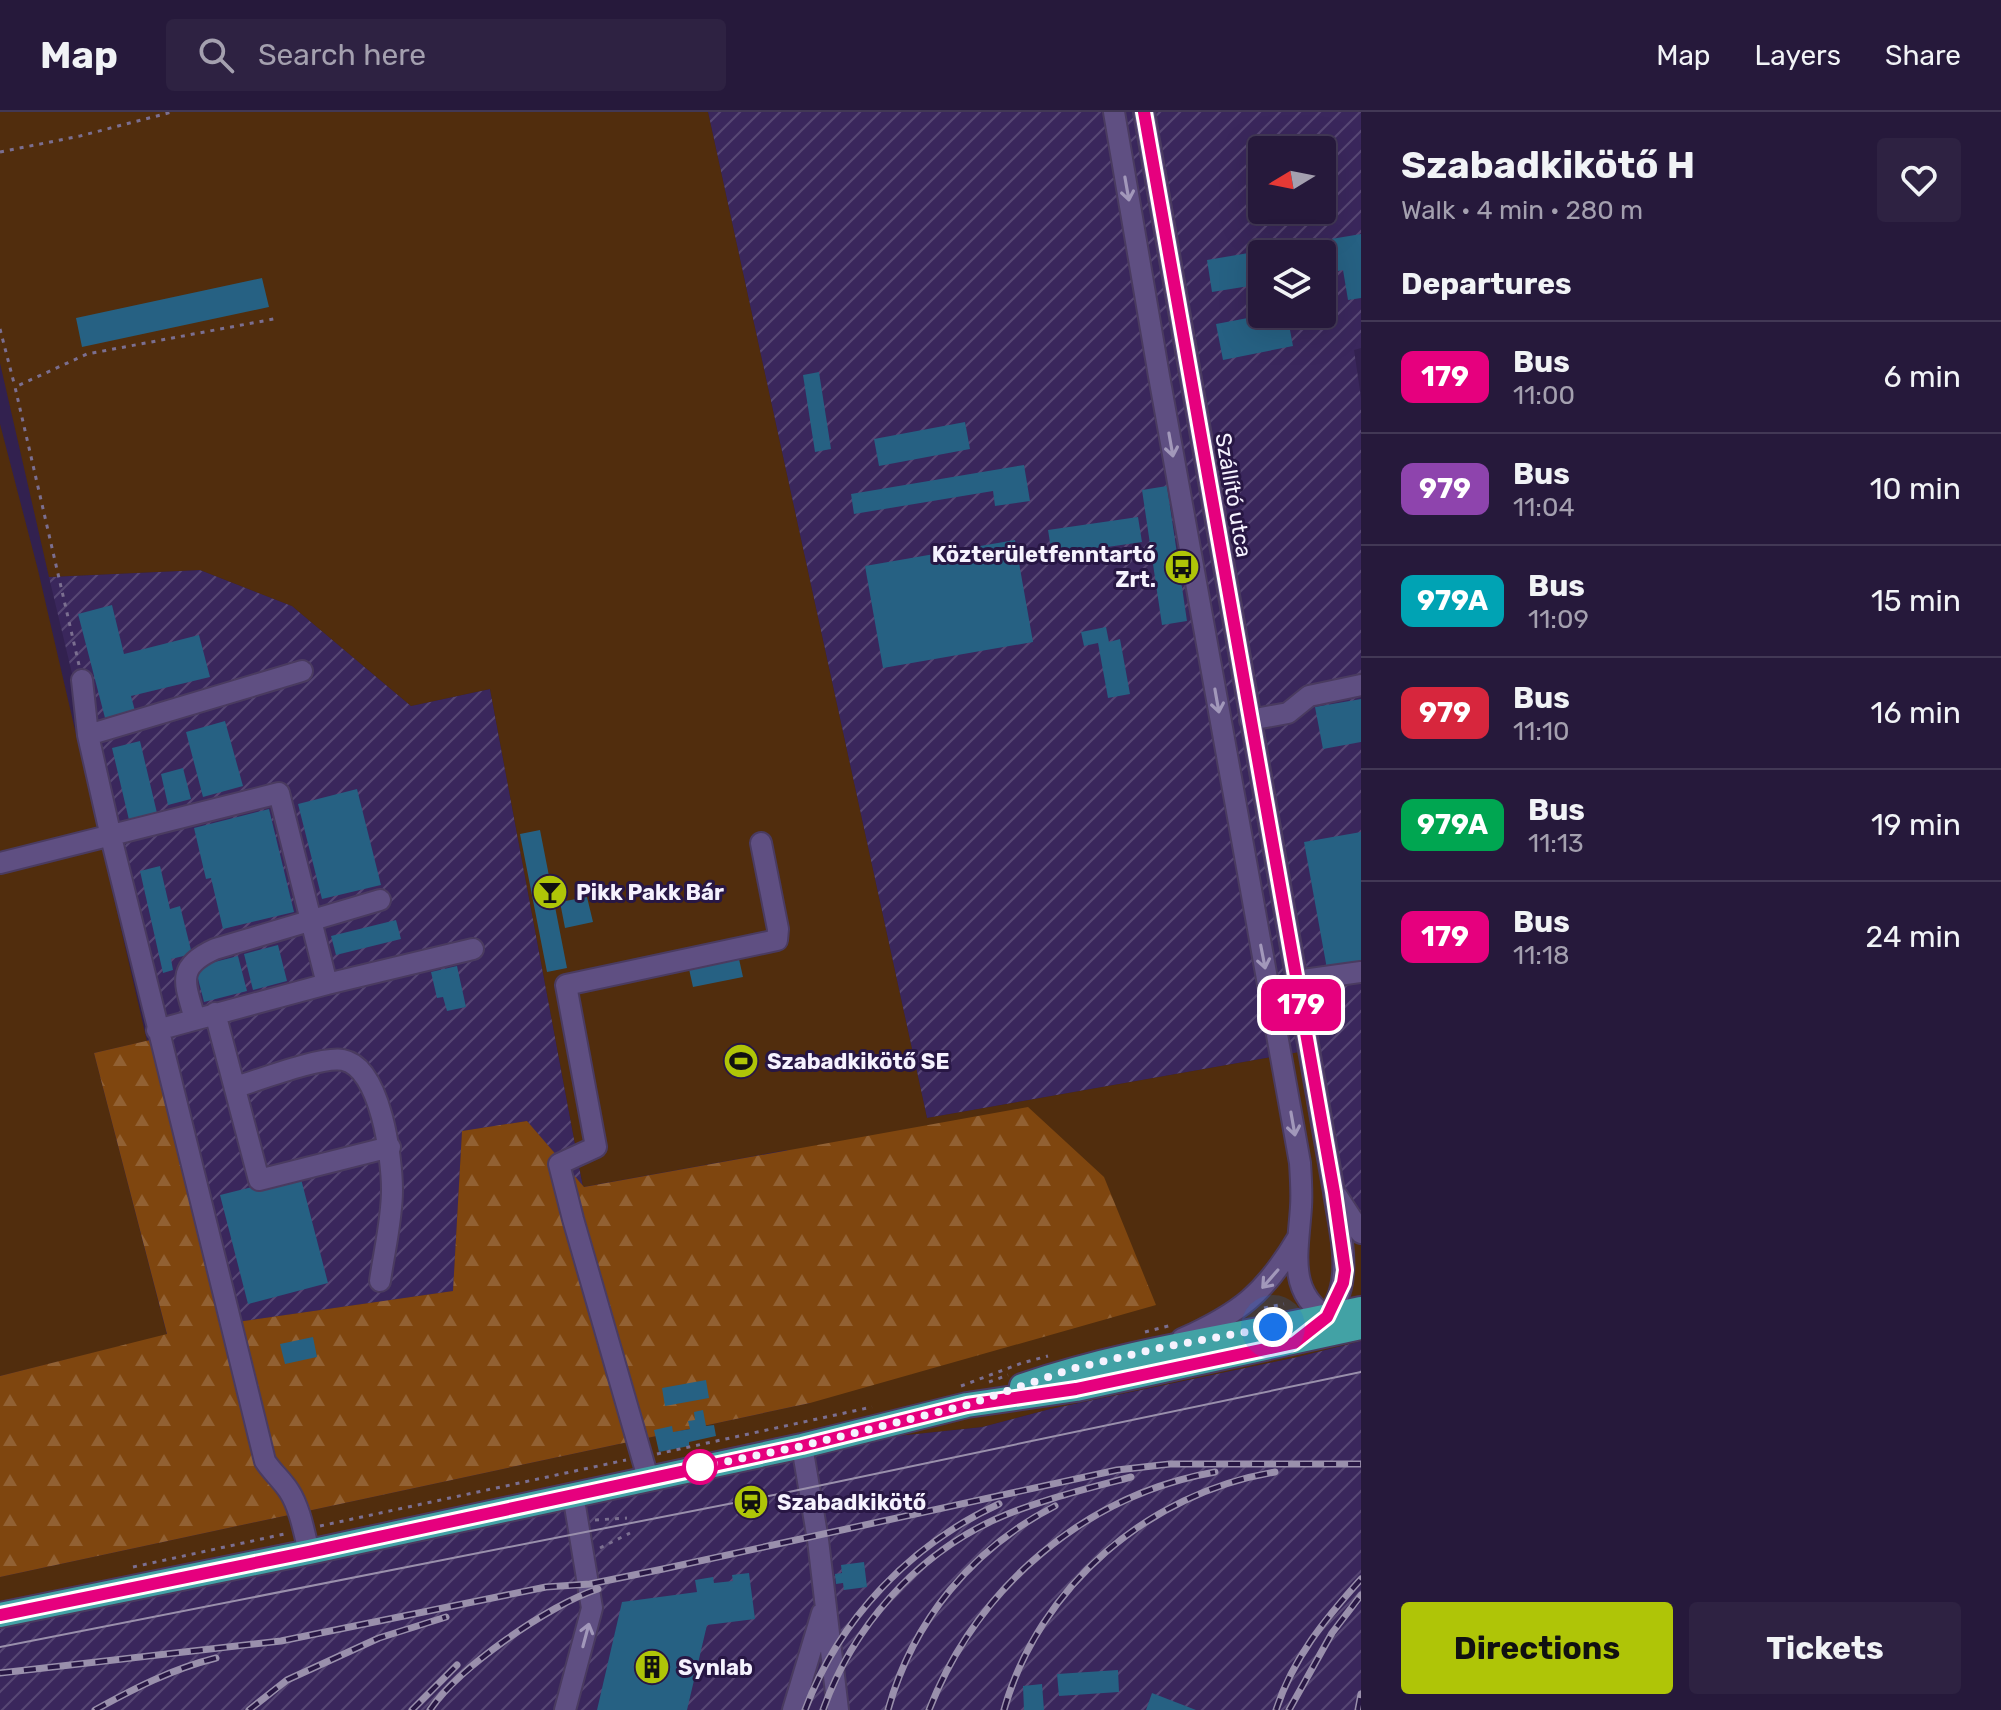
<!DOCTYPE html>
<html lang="en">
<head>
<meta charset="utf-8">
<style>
  :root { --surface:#26193b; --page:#2e2242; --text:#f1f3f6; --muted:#a4a0af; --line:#423855; --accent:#afc507 }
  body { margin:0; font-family:Rubik,sans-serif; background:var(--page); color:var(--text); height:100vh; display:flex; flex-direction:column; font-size:30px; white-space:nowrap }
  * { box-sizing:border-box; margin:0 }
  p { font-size:26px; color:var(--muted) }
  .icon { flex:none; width:44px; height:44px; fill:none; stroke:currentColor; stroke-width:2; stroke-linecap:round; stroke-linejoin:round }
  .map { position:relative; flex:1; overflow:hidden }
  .side { display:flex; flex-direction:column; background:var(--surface); width:640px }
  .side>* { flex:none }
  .badge { padding:0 16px; border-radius:12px; font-size:28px; line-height:52px }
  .needle { width:52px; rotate:260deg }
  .tools { position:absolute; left:1248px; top:24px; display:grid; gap:16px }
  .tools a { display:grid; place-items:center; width:88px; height:88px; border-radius:8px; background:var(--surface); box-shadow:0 8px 32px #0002,0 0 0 2px var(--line); font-size:40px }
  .you { position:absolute; width:40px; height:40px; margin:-20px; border:6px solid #fff; border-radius:50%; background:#1a73e8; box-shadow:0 0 0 12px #1a73e833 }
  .map>.badge { position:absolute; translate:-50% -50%; box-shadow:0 0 0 4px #fff }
  h2 { padding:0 40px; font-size:30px; line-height:72px }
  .round { display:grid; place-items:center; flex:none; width:84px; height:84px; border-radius:8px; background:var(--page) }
  .head { display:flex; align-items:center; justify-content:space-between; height:136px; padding:0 40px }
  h1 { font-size:38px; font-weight:700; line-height:60px }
  .action { display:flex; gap:16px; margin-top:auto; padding:16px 40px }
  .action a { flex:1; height:92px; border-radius:8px; background:var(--accent); color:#111; font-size:32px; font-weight:700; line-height:92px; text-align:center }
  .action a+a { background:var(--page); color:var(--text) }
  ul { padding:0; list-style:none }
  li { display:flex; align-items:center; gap:24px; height:112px; padding:0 40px; border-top:2px solid var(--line) }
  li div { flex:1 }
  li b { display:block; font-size:30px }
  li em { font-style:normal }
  li .badge { min-width:88px; font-weight:700; text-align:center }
  header { display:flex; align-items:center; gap:48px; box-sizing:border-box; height:112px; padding:0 40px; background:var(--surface); border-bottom:2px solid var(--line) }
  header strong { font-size:38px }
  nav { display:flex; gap:44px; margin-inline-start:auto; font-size:28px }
  .search { width:560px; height:72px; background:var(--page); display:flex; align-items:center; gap:20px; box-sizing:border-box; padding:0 28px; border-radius:8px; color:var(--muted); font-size:30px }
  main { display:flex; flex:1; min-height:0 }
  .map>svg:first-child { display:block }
  .industrial { fill:url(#industrial-furrows); fill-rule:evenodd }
  .grass { fill:#512d0d }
  .forest { fill:url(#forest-firs) }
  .building { fill:#266183 }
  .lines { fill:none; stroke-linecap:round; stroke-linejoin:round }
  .minor-casing { stroke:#4a3b60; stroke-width:24 }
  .major-casing { stroke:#4a3b60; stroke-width:28 }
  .path { stroke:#7b6f90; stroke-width:3; stroke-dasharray:4 6; stroke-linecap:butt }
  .minor { stroke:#5f4f82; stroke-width:20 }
  .major { stroke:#42a2a5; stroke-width:24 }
  .tram { stroke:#9a90ac; stroke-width:2 }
  .rail-casing { stroke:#9a90ac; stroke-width:7 }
  .rail { stroke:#281744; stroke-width:4; stroke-dasharray:12; stroke-linecap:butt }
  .oneway { stroke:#a298ba }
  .line-casing { stroke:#fff; stroke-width:18 }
  .line { stroke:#e6007e; stroke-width:12 }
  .walk { stroke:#f5f2fe; stroke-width:8; stroke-dasharray:0 14.4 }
  .stop-dot { fill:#fff; stroke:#e6007e; stroke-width:4 }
  .labels { text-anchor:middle; stroke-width:6; stroke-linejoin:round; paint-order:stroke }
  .street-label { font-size:22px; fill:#f5f2fe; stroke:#281744 }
  .poi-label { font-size:22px; font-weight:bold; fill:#f5f2fe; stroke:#281744; text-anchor:start }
</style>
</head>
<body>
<header>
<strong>Map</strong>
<div class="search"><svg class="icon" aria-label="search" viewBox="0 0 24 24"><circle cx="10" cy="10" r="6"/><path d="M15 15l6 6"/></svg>Search here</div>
<nav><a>Map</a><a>Layers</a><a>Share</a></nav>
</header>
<main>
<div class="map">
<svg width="1361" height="1598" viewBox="0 0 1361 1598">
  <defs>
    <pattern id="industrial-furrows" width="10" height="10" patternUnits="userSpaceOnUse" patternTransform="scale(2)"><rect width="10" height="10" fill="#3a275c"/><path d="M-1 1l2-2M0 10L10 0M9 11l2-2" fill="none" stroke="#574774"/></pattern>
    <pattern id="forest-firs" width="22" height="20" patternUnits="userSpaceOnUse" patternTransform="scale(2)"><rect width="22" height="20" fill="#7f460f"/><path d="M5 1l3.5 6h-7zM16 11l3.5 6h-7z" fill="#926133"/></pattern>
  </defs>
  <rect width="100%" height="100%" fill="#32214f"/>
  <path class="industrial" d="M708,0h653v236l-7,2 7,48v819l-17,-31 -27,-137 -390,69zM1262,38h60v60h-60zM1262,142h60v60h-60z
    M200,458l92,36 119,100 79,-17 93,498 -56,-66 -65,10 -9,160 -230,33 -64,-286 -110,-461z
    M1361,1229v369h-1361v-95l802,-169 180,-19 68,-18 247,-52z"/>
  <path class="grass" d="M0,0h708l219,1006 390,-69 27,137 17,31v124l-64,16 -247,52 -68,18 -180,19 -802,169v-38l810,-174 -23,-253 -204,37 -93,-498 -79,17 -119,-100 -92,-36 -151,7 -49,-214z
    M0,312l38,146 109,471 -53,12 73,282 -167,41z"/>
  <path class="forest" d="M159,926l64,286 230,-33 9,-160 65,-10 57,66 444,-80 76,70 52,128 -346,98 -810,174v-201l167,-42 -73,-281z"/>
  <path class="building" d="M1361,122v64l-13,2 -5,-30 -19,4 -2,-20h-60v30l-50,8 -5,-32z
    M262,166l7,29 -187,40 -6,-29z
    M1269,202h18l6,32 -70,14 -7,-36z
    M819,260l12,77 -16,3 -12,-77z
    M965,310l5,27 -91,17 -5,-27z
    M1024,353l6,36 -35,5 -2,-15 -139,23 -3,-20z
    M1167,374l20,135 -25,4 -20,-135z
    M1138,405l4,25 -90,13 -4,-25z
    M1015,428l18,102 -150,26 -18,-102z
    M112,493l12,49 75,-19 11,42 -79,19 4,15 -30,7 -27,-104z
    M1106,515l3,15 11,-3 10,55 -22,4 -10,-55 -14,3 -3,-14z
    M1361,587v43l-38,7 -8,-42z
    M225,609l18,65 -40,11 -17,-65z
    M140,629l17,72 -28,7 -17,-72z
    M183,656l8,31 -23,6 -7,-31z
    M357,677l24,96 -59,14 -24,-95z
    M269,697l25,103 -71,17 -12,-51 -5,1 -12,-51z
    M540,718l27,138 -20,4 -27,-138z
    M1361,720v131l-34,6 -23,-127z
    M160,754l10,43 10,-3 12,48 -21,5 2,11 -10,3 -23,-102z
    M587,785l6,25 -28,6 -5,-26z
    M396,808l5,19 -65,16 -5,-19z
    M278,833l9,36 -34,9 -9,-36z
    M238,844l9,35 -43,11 -9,-35z
    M739,847l4,18 -50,10 -4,-18z
    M457,854l9,41 -19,4 -4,-14 -6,1 -6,-26z
    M300,1063l28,108 -80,21 -28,-109z
    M313,1225l4,20 -32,7 -5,-20z
    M706,1268l3,18 -44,8 -3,-18z
    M703,1298l3,16 8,-1 2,11 -27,6v4l-30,6 -5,-22 18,-4 1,6 17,-3 -2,-8 7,-1 -1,-8z
    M864,1450l3,25 -23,3 -1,-7 -7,1 -1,-10 7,-1 -1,-8z
    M749,1461l6,46 -48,6 -20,85h-90l25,-108 75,-10 -2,-12 18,-3 1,6 19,-2 -1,-6z
    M1118,1558l1,22 -60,4 -2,-22z
    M1042,1572l2,26h-20l-1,-24z
    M1152,1581l44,17h-50z"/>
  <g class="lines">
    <defs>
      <path id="minor" d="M1114,0l45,264 141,787c1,15 2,30 1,44 -3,47 -16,91 36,115
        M1144,0l190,1080c6,43 24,99 -15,132
        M82,568l6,55 23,102 154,624c7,11 17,19 24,30 11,17 15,41 20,61
        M1250,608l38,-7 21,-17 52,-11
        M88,623l214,-64
        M0,751l279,-70 48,191 -170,46
        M1296,869l65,-9
        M327,872l146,-35
        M215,901l44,167 131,-33
        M195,907c-10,-36 -20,-52 20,-70l165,-49
        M236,975c23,-7 85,-31 107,-27 38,7 49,99 49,130 0,30 -8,62 -12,91
        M1337,1084l24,37
        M1182,1227c58,-26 83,-46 115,-100
        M802,1334l16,94 20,170
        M648,1366l-75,-259 -14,-55 37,-17 -30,-162 211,-45 1,-11 -17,-86
        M565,1598l27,-102 -19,-114
        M793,1598l29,-97"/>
      <path id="major" d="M1022,1274c111,-38 226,-51 339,-77
        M0,1503l309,-63 493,-106 165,-41 109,-16 285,-62"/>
    </defs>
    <use href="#minor" class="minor-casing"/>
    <use href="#major" class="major-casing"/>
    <path class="path" d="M0,40l80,-16 92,-24
      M0,217l15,58
      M79,553l-64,-278 72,-33 192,-36
      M1264,1196l20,-4
      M1145,1220l27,-7
      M989,1270l19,-7
      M961,1274l61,-23 26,-7
      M657,1342l215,-47
      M595,1408l32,-2
      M320,1414l306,-66
      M600,1436l30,-15
      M133,1455l156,-34"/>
    <use href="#minor" class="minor"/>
    <use href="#major" class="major"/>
    <path class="tram" d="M0,1535l784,-154 577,-121"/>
    <defs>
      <path id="rail" d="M0,1561l281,-32 265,-54 44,-3 73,-15 454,-99 53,-6h191
        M95,1598c40,-22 77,-41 121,-52
        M249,1598l38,-30 92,-42 67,-21
        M412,1598l45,-45
        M430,1598c28,-42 120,-106 168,-121
        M805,1598c34,-91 106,-166 194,-206
        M823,1598c29,-82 93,-155 173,-191 43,-19 90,-30 135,-42
        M888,1598c25,-90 85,-162 167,-204
        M929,1598c48,-123 156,-215 286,-238
        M1004,1598c35,-124 145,-217 271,-238
        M1276,1598c17,-52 49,-91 85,-131
        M1289,1598l43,-77 29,-38
        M1358,1598l3,-16"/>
    </defs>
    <use href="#rail" class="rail-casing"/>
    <use href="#rail" class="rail"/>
  </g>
  <defs><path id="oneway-shaft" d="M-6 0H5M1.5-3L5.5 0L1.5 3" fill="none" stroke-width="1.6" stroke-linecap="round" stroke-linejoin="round" transform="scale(2)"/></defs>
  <g class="oneway">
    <use href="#oneway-shaft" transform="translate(1127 77) rotate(80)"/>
    <use href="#oneway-shaft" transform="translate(1171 333) rotate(80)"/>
    <use href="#oneway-shaft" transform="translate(1217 589) rotate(80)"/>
    <use href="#oneway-shaft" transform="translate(1263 845) rotate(79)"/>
    <use href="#oneway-shaft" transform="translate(1293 1012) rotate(80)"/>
    <use href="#oneway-shaft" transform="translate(1270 1167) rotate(131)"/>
    <use href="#oneway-shaft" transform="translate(586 1523) rotate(-75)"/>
  </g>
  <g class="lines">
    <defs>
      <path id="line" d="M0,1503l309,-63 493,-106 165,-41 109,-16 218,-46 33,-26 16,-34 2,-13 -11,-78 -190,-1080"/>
    </defs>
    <use href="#line" class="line-casing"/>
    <use href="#line" class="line"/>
    <path class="walk" d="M700,1355l102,-21 165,-41 104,-36 93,-22 109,-20"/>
  </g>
  <defs>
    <symbol id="bus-disc" viewBox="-11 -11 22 22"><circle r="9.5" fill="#afc507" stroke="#281744"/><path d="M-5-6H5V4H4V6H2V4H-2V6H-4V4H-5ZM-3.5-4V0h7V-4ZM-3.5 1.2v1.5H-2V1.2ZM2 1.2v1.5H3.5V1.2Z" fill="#111"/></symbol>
    <symbol id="bar-disc" viewBox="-11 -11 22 22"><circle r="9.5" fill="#afc507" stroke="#281744"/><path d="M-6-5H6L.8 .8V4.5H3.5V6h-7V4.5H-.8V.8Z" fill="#111"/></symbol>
    <symbol id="stadium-disc" viewBox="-11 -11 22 22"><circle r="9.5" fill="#afc507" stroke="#281744"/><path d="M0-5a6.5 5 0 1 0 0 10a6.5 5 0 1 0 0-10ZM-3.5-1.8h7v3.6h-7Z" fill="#111"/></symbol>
    <symbol id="station-disc" viewBox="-11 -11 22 22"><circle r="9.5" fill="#afc507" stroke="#281744"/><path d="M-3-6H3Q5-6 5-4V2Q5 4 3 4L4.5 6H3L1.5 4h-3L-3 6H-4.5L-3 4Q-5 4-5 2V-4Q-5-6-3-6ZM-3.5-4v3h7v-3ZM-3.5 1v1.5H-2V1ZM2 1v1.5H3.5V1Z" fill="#111"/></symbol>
    <symbol id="building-disc" viewBox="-11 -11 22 22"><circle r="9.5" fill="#afc507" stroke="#281744"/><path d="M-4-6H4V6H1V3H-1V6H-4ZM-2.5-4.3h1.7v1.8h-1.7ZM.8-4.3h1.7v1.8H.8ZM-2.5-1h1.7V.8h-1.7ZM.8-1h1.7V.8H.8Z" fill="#111"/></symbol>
  </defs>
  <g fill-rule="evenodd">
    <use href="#bus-disc" x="1162" y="435" width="40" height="40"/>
    <use href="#bar-disc" x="530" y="760" width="40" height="40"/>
    <use href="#stadium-disc" x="721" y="929" width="40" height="40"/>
    <use href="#station-disc" x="731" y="1370" width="40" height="40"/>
    <use href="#building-disc" x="632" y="1535" width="40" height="40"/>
  </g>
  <circle class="stop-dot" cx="700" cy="1355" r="16"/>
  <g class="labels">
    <g class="street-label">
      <text transform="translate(1234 383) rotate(80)" y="8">Szállító utca</text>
    </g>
    <g class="poi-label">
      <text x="1156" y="450" text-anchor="end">Közterületfenntartó<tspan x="1156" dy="25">Zrt.</tspan></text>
      <text x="576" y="788">Pikk Pakk Bár</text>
      <text x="767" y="957">Szabadkikötő SE</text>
      <text x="777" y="1398">Szabadkikötő</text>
      <text x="678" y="1563">Synlab</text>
    </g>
  </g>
</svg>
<div class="tools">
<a><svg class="needle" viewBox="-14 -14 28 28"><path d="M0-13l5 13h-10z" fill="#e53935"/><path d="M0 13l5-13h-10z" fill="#a4a0af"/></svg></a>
<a><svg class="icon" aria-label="layers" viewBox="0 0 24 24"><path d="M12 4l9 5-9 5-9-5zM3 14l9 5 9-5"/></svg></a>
</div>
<div class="you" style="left:1273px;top:1215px"></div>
<b class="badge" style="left:1301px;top:893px;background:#e6007e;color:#fff">179</b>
</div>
<section class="side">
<div class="head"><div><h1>Szabadkikötő H</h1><p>Walk · 4 min · 280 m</p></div><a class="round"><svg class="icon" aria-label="heart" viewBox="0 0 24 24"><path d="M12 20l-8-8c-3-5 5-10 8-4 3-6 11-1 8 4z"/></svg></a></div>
<h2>Departures</h2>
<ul>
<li><span class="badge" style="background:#e6007e;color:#fff">179</span><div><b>Bus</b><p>11:00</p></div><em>6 min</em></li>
<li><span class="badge" style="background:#8e44ad;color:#fff">979</span><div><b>Bus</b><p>11:04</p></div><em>10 min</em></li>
<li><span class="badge" style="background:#00a3b4;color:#fff">979A</span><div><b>Bus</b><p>11:09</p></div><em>15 min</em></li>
<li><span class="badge" style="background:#d7263d;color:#fff">979</span><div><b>Bus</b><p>11:10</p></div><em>16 min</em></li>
<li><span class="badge" style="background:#00a651;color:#fff">979A</span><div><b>Bus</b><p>11:13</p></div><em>19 min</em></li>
<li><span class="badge" style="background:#e6007e;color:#fff">179</span><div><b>Bus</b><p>11:18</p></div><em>24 min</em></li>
</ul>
<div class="action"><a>Directions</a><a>Tickets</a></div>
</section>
</main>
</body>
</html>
